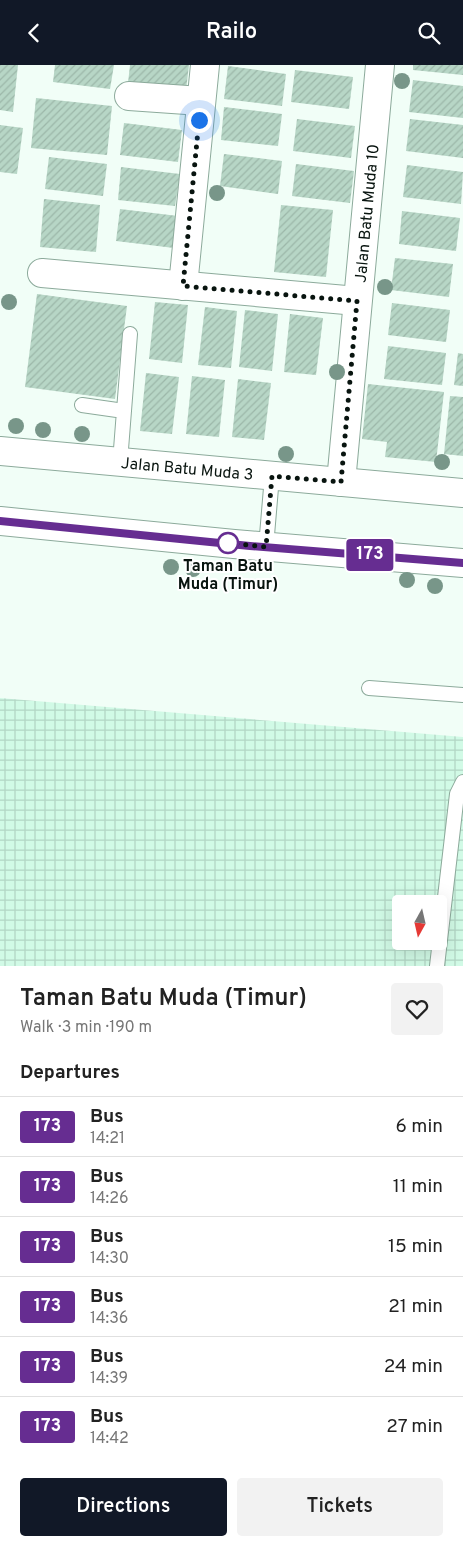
<!DOCTYPE html>
<html lang="en">
<head>
<meta charset="utf-8">
<style>
  :root { --surface:#fff; --page:#f2f2f2; --text:#222; --muted:#767676; --line:#e0e0e0; --accent:#111827 }
  body { margin:0; font-family:Overpass,sans-serif; background:var(--page); color:var(--text); height:100vh; display:flex; flex-direction:column; font-size:19px; white-space:nowrap }
  * { box-sizing:border-box; margin:0 }
  p { font-size:16px; color:var(--muted) }
  .icon { flex:none; width:28px; height:28px; fill:none; stroke:currentColor; stroke-width:2; stroke-linecap:round; stroke-linejoin:round }
  .map { position:relative; height:901px; overflow:hidden }
  .sheet { display:flex; flex-direction:column; background:var(--surface); flex:1 }
  .sheet>* { flex:none }
  .badge { padding:0 10px; border-radius:4px; font-size:18px; line-height:32px }
  .needle { width:32px; rotate:188deg }
  .controls { position:absolute; left:392px; top:830px; display:grid; gap:10px }
  .controls a { display:grid; place-items:center; width:55px; height:55px; border-radius:5px; background:var(--surface); box-shadow:0 5px 20px #0002; font-size:25px }
  .you { position:absolute; width:25px; height:25px; margin:-12px; border:4px solid #fff; border-radius:50%; background:#1a73e8; box-shadow:0 0 0 8px #1a73e833 }
  .map>.badge { position:absolute; translate:-50% -50%; box-shadow:0 0 0 2px #fff }
  h2 { padding:0 20px; font-size:19px; line-height:45px }
  .round { display:grid; place-items:center; flex:none; width:52px; height:52px; border-radius:5px; background:var(--page) }
  .head { display:flex; align-items:center; justify-content:space-between; height:85px; padding:0 20px }
  h1 { font-size:24px; font-weight:600; line-height:38px }
  .button { display:flex; gap:10px; margin-top:auto; padding:10px 20px }
  .button a { flex:1; height:58px; border-radius:5px; background:var(--accent); color:#fff; font-size:20px; font-weight:600; line-height:58px; text-align:center }
  .button a+a { background:var(--page); color:var(--text) }
  ul { padding:0; list-style:none }
  li { display:flex; align-items:center; gap:15px; height:60px; padding:0 20px; border-top:1px solid var(--line) }
  li div { flex:1 }
  li b { display:block; font-size:19px }
  li em { font-style:normal }
  li .badge { min-width:55px; font-weight:700; text-align:center }
  header { display:flex; justify-content:space-between; align-items:center; height:65px; padding:0 20px; background:var(--accent); color:#fff; font-size:22px; font-weight:600 }
  .map>svg:first-child { display:block }
  .industrial { fill:url(#industrial-grid); fill-rule:evenodd }
  .building { fill:url(#building-hatch) }
  .lines { fill:none; stroke-linecap:round; stroke-linejoin:round }
  .service-casing { stroke:#8caa9b; stroke-width:16 }
  .minor-casing { stroke:#8caa9b; stroke-width:30 }
  .tertiary-casing { stroke:#8caa9b; stroke-width:30 }
  .service { stroke:#fff; stroke-width:14 }
  .minor { stroke:#fff; stroke-width:28 }
  .tertiary { stroke:#fff; stroke-width:28 }
  .tree { fill:#789689 }
  .line-casing { stroke:#fff; stroke-width:11 }
  .line { stroke:#662d91; stroke-width:8 }
  .walk { stroke:#08140f; stroke-width:5; stroke-dasharray:0 9 }
  .stop-dot { fill:#fff; stroke:#662d91; stroke-width:2.5 }
  .labels { text-anchor:middle; stroke-width:4; stroke-linejoin:round; paint-order:stroke }
  .street-label { font-size:16px; fill:#08140f; stroke:#fff }
  .stop-label { font-size:16px; font-weight:bold; fill:#08140f; stroke:#fff }
</style>
</head>
<body>
<header><svg class="icon" aria-label="back" viewBox="0 0 24 24"><path d="M15 5l-7 7 7 7"/></svg>Railo<svg class="icon" aria-label="search" viewBox="0 0 24 24"><circle cx="10" cy="10" r="6"/><path d="M15 15l6 6"/></svg></header>
<div class="map">
<svg width="463" height="901" viewBox="0 0 463 901">
  <defs>
    <pattern id="industrial-grid" width="8" height="8" patternUnits="userSpaceOnUse" patternTransform="scale(1.25)"><rect width="8" height="8" fill="#d1fae6"/><path d="M0 4h8M4 0v8" fill="none" stroke="#b2d5c4"/></pattern>
    <pattern id="building-hatch" width="6" height="6" patternUnits="userSpaceOnUse" patternTransform="scale(1.25)"><rect width="6" height="6" fill="#b7d6c6"/><path d="M-1 1l2-2M0 6l6-6M5 7l2-2" fill="none" stroke="#9cb7a9"/></pattern>
  </defs>
  <rect width="100%" height="100%" fill="#f1fef7"/>
  <path class="industrial" d="M0,633l463,39v229h-463zM401,839h38v37h-38z"/>
  <path class="building" d="M0,0h18l-5,47 -13,-2z
    M55,0h59l-4,24 -57,-7z
    M130,0h59l-3,25 -58,-7z
    M413,0h50v10l-50,-5z
    M228,1l58,8 -4,32 -58,-7z
    M295,5l58,7 -4,32 -58,-7z
    M413,15l50,6v32l-54,-6z
    M36,33l76,8 -5,49 -76,-7z
    M224,42l58,7 -4,32 -57,-6z
    M297,54l58,7 -4,32 -58,-7z
    M410,54l53,6v33l-57,-7z
    M124,58l58,7 -4,32 -58,-7z
    M0,60l23,3 -6,46 -17,-2z
    M224,89l58,7 -4,33 -58,-8z
    M49,92l58,7 -4,32 -58,-7z
    M296,99l58,7 -4,32 -58,-7z
    M407,100l56,7 -2,32 -58,-7z
    M121,102l59,7 -5,32 -57,-6z
    M44,134l56,6 -4,47 -56,-5z
    M281,140l52,5 -7,67 -52,-5z
    M120,144l58,7 -4,32 -58,-7z
    M402,146l58,7 -4,33 -57,-7z
    M395,193l58,6 -4,33 -58,-7z
    M37,229l90,12 -12,93 -90,-12z
    M155,237l33,3 -6,58 -33,-4z
    M392,238l58,7 -4,32 -58,-7z
    M205,242l32,4 -6,57 -33,-3z
    M245,245l33,4 -6,57 -33,-4z
    M290,249l33,4 -7,57 -32,-3z
    M388,281l58,7 -4,32 -58,-6z
    M458,288l5,1v32l-9,-1z
    M146,308l33,4 -7,57 -32,-3z
    M192,311l33,4 -6,57 -33,-3z
    M238,314l33,4 -7,57 -32,-3z
    M368,319l76,8 -8,70 -51,-5 2,-15 -25,-3z
    M450,331l13,1v59l-19,-2z"/>
  <g class="lines">
    <defs>
      <path id="service" d="M82,340l42,6
        M120,397l10,-128
        M266,482l6,-71
        M369,623l94,7
        M437,901l20,-172 6,-12"/>
      <g id="minor">
        <path d="M129,31l72,5"/>
        <path d="M42,208l315,28"/>
        <path d="M183,221l22,-221"/>
        <path id="s1" d="M0,386l463,42"/>
        <path id="s2" d="M341,417l39,-417"/>
      </g>
      <path id="tertiary" d="M0,456l234,23 229,19"/>
    </defs>
    <use href="#service" class="service-casing"/>
    <use href="#minor" class="minor-casing"/>
    <use href="#tertiary" class="tertiary-casing"/>
    <use href="#service" class="service"/>
    <use href="#minor" class="minor"/>
    <use href="#tertiary" class="tertiary"/>
  </g>
  <g class="tree">
    <circle cx="402" cy="16" r="8"/>
    <circle cx="217" cy="128" r="8"/>
    <circle cx="385" cy="222" r="8"/>
    <circle cx="9" cy="237" r="8"/>
    <circle cx="337" cy="307" r="8"/>
    <circle cx="16" cy="361" r="8"/>
    <circle cx="43" cy="365" r="8"/>
    <circle cx="82" cy="369" r="8"/>
    <circle cx="286" cy="389" r="8"/>
    <circle cx="442" cy="397" r="8"/>
    <circle cx="171" cy="502" r="8"/>
    <circle cx="193" cy="504" r="8"/>
    <circle cx="407" cy="515" r="8"/>
    <circle cx="435" cy="521" r="8"/>
  </g>
  <g class="lines">
    <defs>
      <path id="line" d="M0,456l250,25 213,17"/>
    </defs>
    <use href="#line" class="line-casing"/>
    <use href="#line" class="line"/>
    <path class="walk" d="M199,55l-16,166 174,15 -16,181 -69,-6 -6,71 -38,-4"/>
  </g>
  <circle class="stop-dot" cx="228" cy="478" r="10"/>
  <g class="labels">
    <g class="street-label">
      <text dy="6" stroke="none"><textPath href="#s2" startOffset="270">Jalan Batu Muda 10</textPath></text>
      <text dy="6" stroke="none"><textPath href="#s1" startOffset="188">Jalan Batu Muda 3</textPath></text>
    </g>
    <g class="stop-label">
      <text x="228" y="506">Taman Batu<tspan x="228" dy="18">Muda (Timur)</tspan></text>
    </g>
  </g>
</svg>
<div class="controls">
<a><svg class="needle" viewBox="-14 -14 28 28"><path d="M0-13l5 13h-10z" fill="#e53935"/><path d="M0 13l5-13h-10z" fill="#767676"/></svg></a>
</div>
<div class="you" style="left:199px;top:55px"></div>
<b class="badge" style="left:370px;top:490px;background:#662d91;color:#fff">173</b>
</div>
<section class="sheet">
<div class="head"><div><h1>Taman Batu Muda (Timur)</h1><p>Walk · 3 min · 190 m</p></div><a class="round"><svg class="icon" aria-label="heart" viewBox="0 0 24 24"><path d="M12 20l-8-8c-3-5 5-10 8-4 3-6 11-1 8 4z"/></svg></a></div>
<h2>Departures</h2>
<ul>
<li><span class="badge" style="background:#662d91;color:#fff">173</span><div><b>Bus</b><p>14:21</p></div><em>6 min</em></li>
<li><span class="badge" style="background:#662d91;color:#fff">173</span><div><b>Bus</b><p>14:26</p></div><em>11 min</em></li>
<li><span class="badge" style="background:#662d91;color:#fff">173</span><div><b>Bus</b><p>14:30</p></div><em>15 min</em></li>
<li><span class="badge" style="background:#662d91;color:#fff">173</span><div><b>Bus</b><p>14:36</p></div><em>21 min</em></li>
<li><span class="badge" style="background:#662d91;color:#fff">173</span><div><b>Bus</b><p>14:39</p></div><em>24 min</em></li>
<li><span class="badge" style="background:#662d91;color:#fff">173</span><div><b>Bus</b><p>14:42</p></div><em>27 min</em></li>
</ul>
<div class="button"><a>Directions</a><a>Tickets</a></div>
</section>
</body>
</html>
